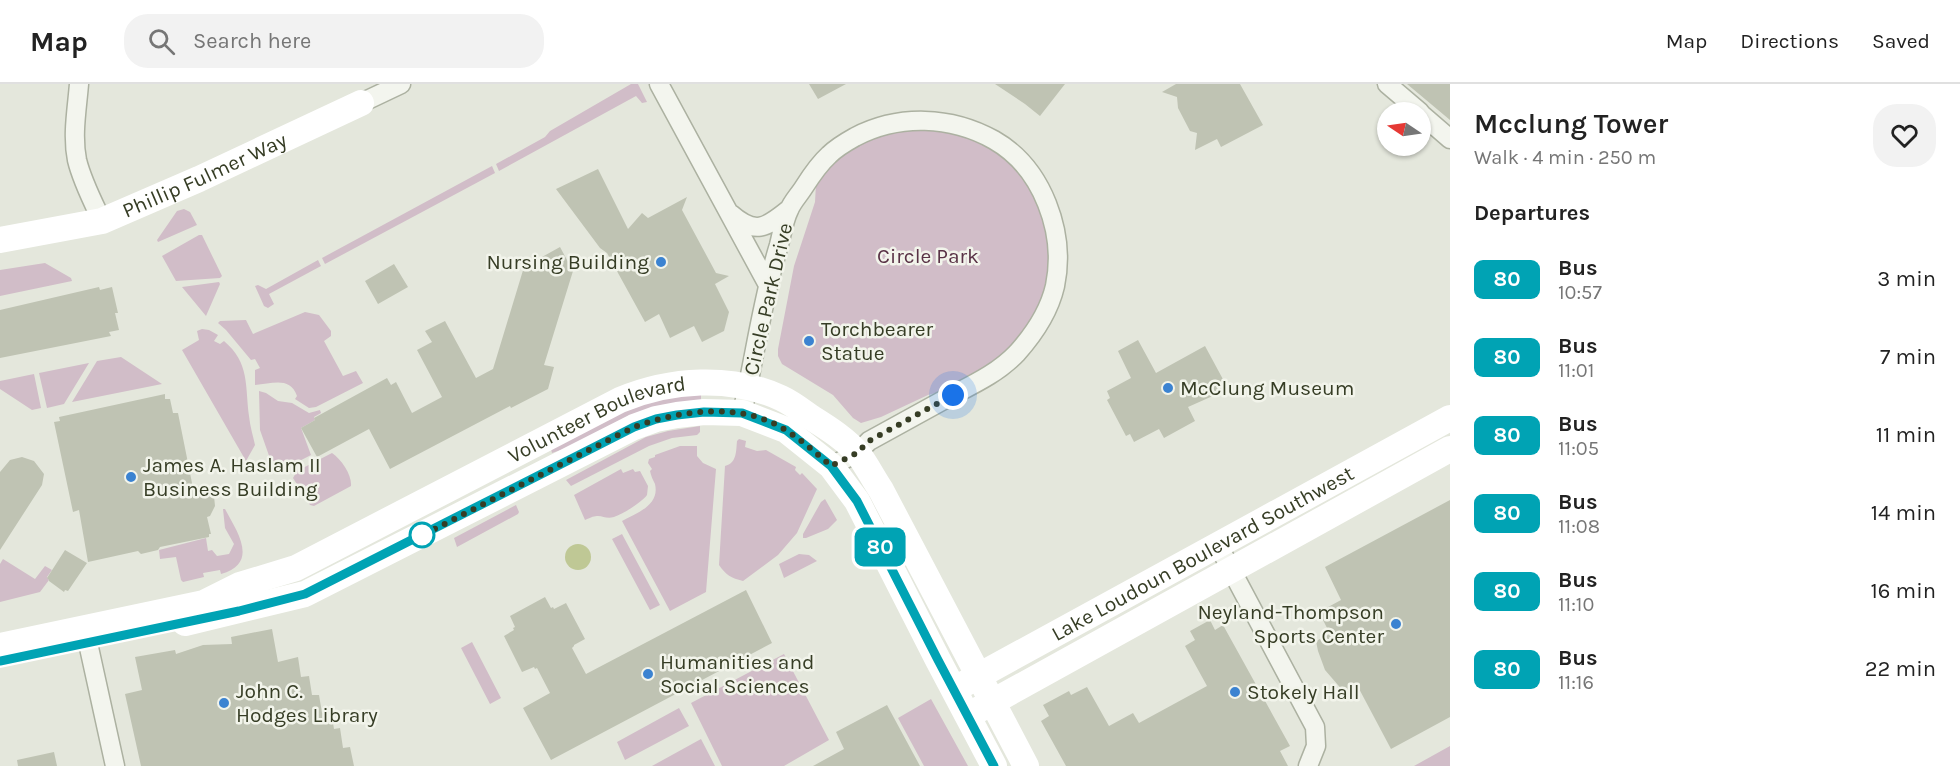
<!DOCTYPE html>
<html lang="en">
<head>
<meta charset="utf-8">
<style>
  :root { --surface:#fff; --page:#f2f2f2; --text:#222; --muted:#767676; --line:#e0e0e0 }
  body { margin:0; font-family:Karla,sans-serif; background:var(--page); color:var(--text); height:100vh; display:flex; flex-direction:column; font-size:22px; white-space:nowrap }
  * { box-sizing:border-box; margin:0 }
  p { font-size:20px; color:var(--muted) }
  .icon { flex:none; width:33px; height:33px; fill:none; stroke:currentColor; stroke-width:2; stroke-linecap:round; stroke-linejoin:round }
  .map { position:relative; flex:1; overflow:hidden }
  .panel { display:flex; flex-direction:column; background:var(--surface); width:510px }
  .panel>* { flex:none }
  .badge { padding:0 12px; border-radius:9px; font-size:21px; line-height:39px }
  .needle { width:39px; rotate:283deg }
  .buttons { position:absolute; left:1377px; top:18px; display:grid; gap:12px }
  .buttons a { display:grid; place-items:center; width:54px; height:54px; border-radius:50%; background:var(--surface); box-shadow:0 2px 4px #0004; font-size:30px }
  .you { position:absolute; width:30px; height:30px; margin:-15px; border:4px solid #fff; border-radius:50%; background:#1a73e8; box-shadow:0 0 0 9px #1a73e833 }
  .map>.badge { position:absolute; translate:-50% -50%; box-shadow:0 0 0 3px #fff }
  h2 { padding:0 24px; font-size:22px; line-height:54px }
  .round { display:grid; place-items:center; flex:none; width:63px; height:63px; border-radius:24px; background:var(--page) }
  .headline { display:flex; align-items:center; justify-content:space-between; height:102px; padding:0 24px }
  h1 { font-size:28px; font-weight:600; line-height:45px }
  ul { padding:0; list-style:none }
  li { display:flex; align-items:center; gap:18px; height:78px; padding:0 24px }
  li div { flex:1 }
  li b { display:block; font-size:22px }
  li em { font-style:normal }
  li .badge { min-width:66px; font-weight:700; text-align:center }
  header { display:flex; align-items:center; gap:36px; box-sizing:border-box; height:84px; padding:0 30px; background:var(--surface); border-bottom:2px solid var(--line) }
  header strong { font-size:28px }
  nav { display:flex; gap:33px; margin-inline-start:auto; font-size:21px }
  .search { width:420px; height:54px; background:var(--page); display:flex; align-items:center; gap:15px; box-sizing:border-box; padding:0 21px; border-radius:24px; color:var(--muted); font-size:22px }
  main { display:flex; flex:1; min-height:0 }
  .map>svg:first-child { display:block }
  .green { fill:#d1bdc8 }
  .water { fill:#bfc895 }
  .building { fill:#bfc3b3 }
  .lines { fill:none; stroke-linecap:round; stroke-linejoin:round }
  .street-casing { stroke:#acb1a1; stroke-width:21 }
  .street { stroke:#f3f5ee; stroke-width:18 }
  .secondary { stroke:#fff; stroke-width:26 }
  .line-casing { stroke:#fff; stroke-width:14 }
  .line { stroke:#00a3b4; stroke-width:9 }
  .walk { stroke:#363d25; stroke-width:6; stroke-dasharray:0 10.8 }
  .poi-dot { fill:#3b83d1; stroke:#f2f4eb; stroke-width:2 }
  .stop-dot { fill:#fff; stroke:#00a3b4; stroke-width:3 }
  .labels { text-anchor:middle; stroke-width:5; stroke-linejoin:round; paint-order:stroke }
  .street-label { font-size:21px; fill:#363d25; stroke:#f2f4eb }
  .park-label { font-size:21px; fill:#593246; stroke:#f2f4eb }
  .poi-label { font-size:21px; fill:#363d25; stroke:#f2f4eb; text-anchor:start }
</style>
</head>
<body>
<header>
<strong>Map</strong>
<div class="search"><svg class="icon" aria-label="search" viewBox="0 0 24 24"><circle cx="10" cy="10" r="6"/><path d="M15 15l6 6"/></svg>Search here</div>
<nav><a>Map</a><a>Directions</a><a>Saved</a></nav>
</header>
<main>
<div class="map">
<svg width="1450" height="682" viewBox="0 0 1450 682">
  <rect width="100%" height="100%" fill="#e4e7dc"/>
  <path class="green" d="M631,0h7l9,18 -5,1 -6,-7 -137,75 -3,-7 49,-27 5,-6z
    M889,43l80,4 49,35 35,68 -7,64 -34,54 -65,38 -19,5 -47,22 -20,6 -8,-5 -20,-23 -51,-31 -4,-8v-7l16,-83 21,-64 1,-18 16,-23 17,-14z
    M492,82l3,7 -170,91 -3,-6z
    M184,125l6,3 7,13 -39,17 -1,-2 20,-29z
    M199,151h3l20,41 -2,2 -44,3 -14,-25z
    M318,176l3,6 -52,28 5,10 -6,4 -4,-2 -9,-20 3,-1 8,4z
    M45,179l26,15 1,3 -72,15v-26z
    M219,198l1,2 -14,32 -24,-29z
    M305,228l14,3 12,16v5l-7,5 19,35 13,-5 7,12 -47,24 -7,1 -14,-9 2,-3c-7,-20 -25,-12 -42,-11v-15l5,-2 -5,-9 -4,1 -25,-30 -8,-7 2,-2 26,-1 7,14z
    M202,245l7,1 9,5 -4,6 6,3 4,-3c26,22 21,45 25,75 1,10 4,20 6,29l-9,16 -64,-111 17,-10 -2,-9z
    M121,273l41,27 -90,18 25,-41z
    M89,279l-25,41 -17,4 -8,-35z
    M34,290l7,34 -9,2 -32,-21v-8z
    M259,307l7,2 12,8 14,2 17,10 11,-3 1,3 -7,4 1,3 -14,8 10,27 -33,17 -2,-5h-3l-13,-37z
    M701,307v12l-149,50 -1,-4 82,-44z
    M700,342v6l-3,3 -25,3 -23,8 -78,40 -5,-6 80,-43 22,-6z
    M739,355l7,2 -1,6 12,4 9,-1 30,17 -1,3 5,5 2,-2 15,16 -20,44 -19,22 -35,26c-12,-3 -17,-6 -24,-16l6,-99c12,-3 11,-15 12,-25z
    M680,362h17v10l6,7 13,6 -10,123 -36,19 -48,-90c15,-8 38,-16 33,-37 -2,-4 -4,-8 -5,-13l2,-2 -4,-6 1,-4 6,-2v-2z
    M332,369c10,7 20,22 19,33l-37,20 -4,-1 -17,-27 4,-7z
    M621,385l2,4 10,-4 2,3 5,-1 8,15 -1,9c-5,7 -24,19 -33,22 -12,3 -12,-6 -29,3l-11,-25z
    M825,415l12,21 -9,9 -22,9h-3v-4l18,-32z
    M516,421l3,7 -1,2 -61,33 -3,-9z
    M223,425h2c13,24 34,54 -4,65l-1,-4 -17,3 1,4 -21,5 -2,-2 -5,-23 -16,2 -1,-9 47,-12 2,13 4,-1 5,6 12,-2 5,-10 -9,-16z
    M622,450l38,71 -10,5 -38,-71z
    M799,470l10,1 8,6 -33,17 -5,-14z
    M3,475l32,20 10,-13 7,4 -5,7 2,3 -9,12 -40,10v-38z
    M472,558l29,56 -11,6 -29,-56z
    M784,570l45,86 -45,26h-62l-31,-63z
    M931,615l37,67h-44l-26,-48z
    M679,624l10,18 -64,34 -8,-18z
    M701,655l14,27h-63z
    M1450,662v20h-36z"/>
  <path class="water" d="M565 473a13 13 0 1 1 26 0a13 13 0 1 1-26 0Z"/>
  <path class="building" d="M809,0h37l-28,15z
    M995,0h70l-25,32 -15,-12z
    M1176,0h64l23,41 -42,22 -4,-8 -22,11 2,-17 -7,-2 -12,-23 -1,-11 -15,-5z
    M1407,0h43v36z
    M598,85l30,60 14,-16 6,5 39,-21 -5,13 34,63 13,3 -14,8 14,28 -5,19 -22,11 -8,-16 -24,12 -11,-24 -14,8 -38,-69 -7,-5 -44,-59z
    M560,163l13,24 -29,94 10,2 -6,22 -37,19 -1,-2 -120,63 -21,-40 -52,28 -16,-29 14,-8 -1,-2 73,-40 4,7 5,-3 16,31 30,-16 -25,-47 15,-8 -7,-11 20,-10 31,57 17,-9 31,-102z
    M394,180l14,23 -30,17 -13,-23z
    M99,203l1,3 12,-3 6,26h-3l4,17 -10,2 2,4 -111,22v-48z
    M1138,256l18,33 49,-27 20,37 -4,2 3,6 -36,16 7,14 -31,17 -5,-9 -25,13 -4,-8 -4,2 -19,-36 3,-2 -3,-7 24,-13 -13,-27z
    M165,310v5h5l3,14h5l15,75 13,-4 8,12 1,10 -5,10 -3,1 4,17h-2v3l-49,10 -2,3 -17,4 -3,-3 -50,11 -9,-52 -6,2 -19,-90 6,-1 -1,-4z
    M22,373l12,4 10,13 -2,11 -42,65v-78l10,-12z
    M1450,416v217l-59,32 -34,-64 -13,7 -19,-22 -7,-19 -2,-10 14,-7 -11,-22 22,-12 -16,-33z
    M65,466l22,13 -19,28 -3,-1 -1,2 -15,-11v-1l-2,-2z
    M746,506l26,53 -221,117 -28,-52 27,-15 -13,-25 -2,1 -1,-2 -12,5 -18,-36 10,-6 -1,-2 2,-1 -5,-11 35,-19 6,11 2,-1 1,2 12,-6 19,36 -11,6v1l-2,2 14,26z
    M1210,536l5,10 8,-5 67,121 -10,5 8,15h-222l-25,-45 8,-5 -6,-11 26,-14 2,4 16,-8 22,39 24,-13 6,10 68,-37 -22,-40 10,-6 -5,-9z
    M272,545l6,33 20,-5 3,20 8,-1 3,19h7l3,18 9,-2 3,18 6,-1 3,20 7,-1 4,19h-213l-16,-72 17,-4 -7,-33 40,-7 1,4 27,-9 29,-1 -1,-7z
    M887,621l33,61h-107l31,-17 -8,-17z
    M54,668l3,14h-39l-1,-6z"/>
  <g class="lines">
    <defs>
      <path id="street" d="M79,0c-2,25 -7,51 -2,76 5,21 16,42 25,61
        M659,0l109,201
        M1387,0l33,28
        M361,19l40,-19
        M1420,29l30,26
        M731,130c24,21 35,14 57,-4
        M742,329c13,-56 20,-113 37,-168 3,-12 5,-25 10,-35 3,-8 10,-15 15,-23 7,-11 15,-23 25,-32 7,-7 17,-13 26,-18 44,-23 96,-21 139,3 49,28 72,93 61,146 -6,26 -21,48 -38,67 -19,20 -43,31 -68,44 -27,15 -53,29 -80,44l-12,12 -26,13
        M1218,461l97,182 1,19 -8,20
        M88,559l27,123"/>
    </defs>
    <use href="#street" class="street-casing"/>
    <use href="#street" class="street"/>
    <g class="secondary">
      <path id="s1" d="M0,156l102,-19 97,-42 162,-76"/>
      <path d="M185,539l120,-29 329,-167 22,-8 21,-4 27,-3 38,1 44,17 45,36 26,35 81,159 56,106"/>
      <path id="s2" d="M0,562l204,-43 36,-18 56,-17 324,-168c50,-21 111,-25 161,-2 11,5 21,13 31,20 16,10 35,22 47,37 8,11 14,23 22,35l145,276"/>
      <path id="s3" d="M964,600l486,-266"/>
      <path d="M978,626l472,-261"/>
    </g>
  </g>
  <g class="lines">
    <defs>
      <path id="line" d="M0,577l239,-50 66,-17 329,-167 22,-8 21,-4 27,-3 38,1 44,17 45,36 26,35 81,159 56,106"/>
    </defs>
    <use href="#line" class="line-casing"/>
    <use href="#line" class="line"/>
    <path class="walk" d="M422,451l-3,2 215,-110c48,-17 108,-26 153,4 16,10 30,23 44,35l26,-13 12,-12 84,-46"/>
  </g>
  <g class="poi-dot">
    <circle cx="661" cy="178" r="6"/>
    <circle cx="809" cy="257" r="6"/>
    <circle cx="1168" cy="304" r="6"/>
    <circle cx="131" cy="393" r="6"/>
    <circle cx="1396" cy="540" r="6"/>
    <circle cx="648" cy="590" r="6"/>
    <circle cx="1235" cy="608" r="6"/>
    <circle cx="224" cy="619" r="6"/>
  </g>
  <circle class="stop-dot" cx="422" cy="451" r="12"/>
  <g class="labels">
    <g class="street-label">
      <text dy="7" stroke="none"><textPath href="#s1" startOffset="216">Phillip Fulmer Way</textPath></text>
      <text transform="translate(768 215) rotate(-77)" y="7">Circle Park Drive</text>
      <text dy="7" stroke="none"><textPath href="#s2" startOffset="644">Volunteer Boulevard</textPath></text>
      <text dy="7" stroke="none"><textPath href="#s3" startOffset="272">Lake Loudoun Boulevard Southwest</textPath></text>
    </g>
    <g class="park-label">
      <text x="928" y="179">Circle Park</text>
    </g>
    <g class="poi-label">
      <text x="649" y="185" text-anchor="end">Nursing Building</text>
      <text x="821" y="252">Torchbearer<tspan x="821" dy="24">Statue</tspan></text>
      <text x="1180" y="311">McClung Museum</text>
      <text x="143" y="388">James A. Haslam II<tspan x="143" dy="24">Business Building</tspan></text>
      <text x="1384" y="535" text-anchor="end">Neyland-Thompson<tspan x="1384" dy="24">Sports Center</tspan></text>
      <text x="660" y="585">Humanities and<tspan x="660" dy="24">Social Sciences</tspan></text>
      <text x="236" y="614">John C.<tspan x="236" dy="24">Hodges Library</tspan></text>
      <text x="1247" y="615">Stokely Hall</text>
    </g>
  </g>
</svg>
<div class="buttons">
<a><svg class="needle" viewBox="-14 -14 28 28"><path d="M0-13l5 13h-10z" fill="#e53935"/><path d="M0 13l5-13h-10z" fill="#767676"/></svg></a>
</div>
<div class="you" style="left:953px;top:311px"></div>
<b class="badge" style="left:880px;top:463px;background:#00a3b4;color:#fff">80</b>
</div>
<section class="panel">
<div class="headline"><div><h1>Mcclung Tower</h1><p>Walk · 4 min · 250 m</p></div><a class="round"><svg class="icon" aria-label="heart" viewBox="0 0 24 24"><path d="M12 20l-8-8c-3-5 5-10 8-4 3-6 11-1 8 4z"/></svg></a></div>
<h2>Departures</h2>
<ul>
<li><span class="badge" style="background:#00a3b4;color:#fff">80</span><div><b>Bus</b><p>10:57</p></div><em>3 min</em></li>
<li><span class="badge" style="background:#00a3b4;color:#fff">80</span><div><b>Bus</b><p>11:01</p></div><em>7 min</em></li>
<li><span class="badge" style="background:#00a3b4;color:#fff">80</span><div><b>Bus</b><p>11:05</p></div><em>11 min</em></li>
<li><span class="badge" style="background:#00a3b4;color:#fff">80</span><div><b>Bus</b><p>11:08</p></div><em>14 min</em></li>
<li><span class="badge" style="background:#00a3b4;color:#fff">80</span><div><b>Bus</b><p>11:10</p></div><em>16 min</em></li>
<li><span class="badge" style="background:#00a3b4;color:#fff">80</span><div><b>Bus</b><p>11:16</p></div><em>22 min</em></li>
</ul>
</section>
</main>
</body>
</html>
